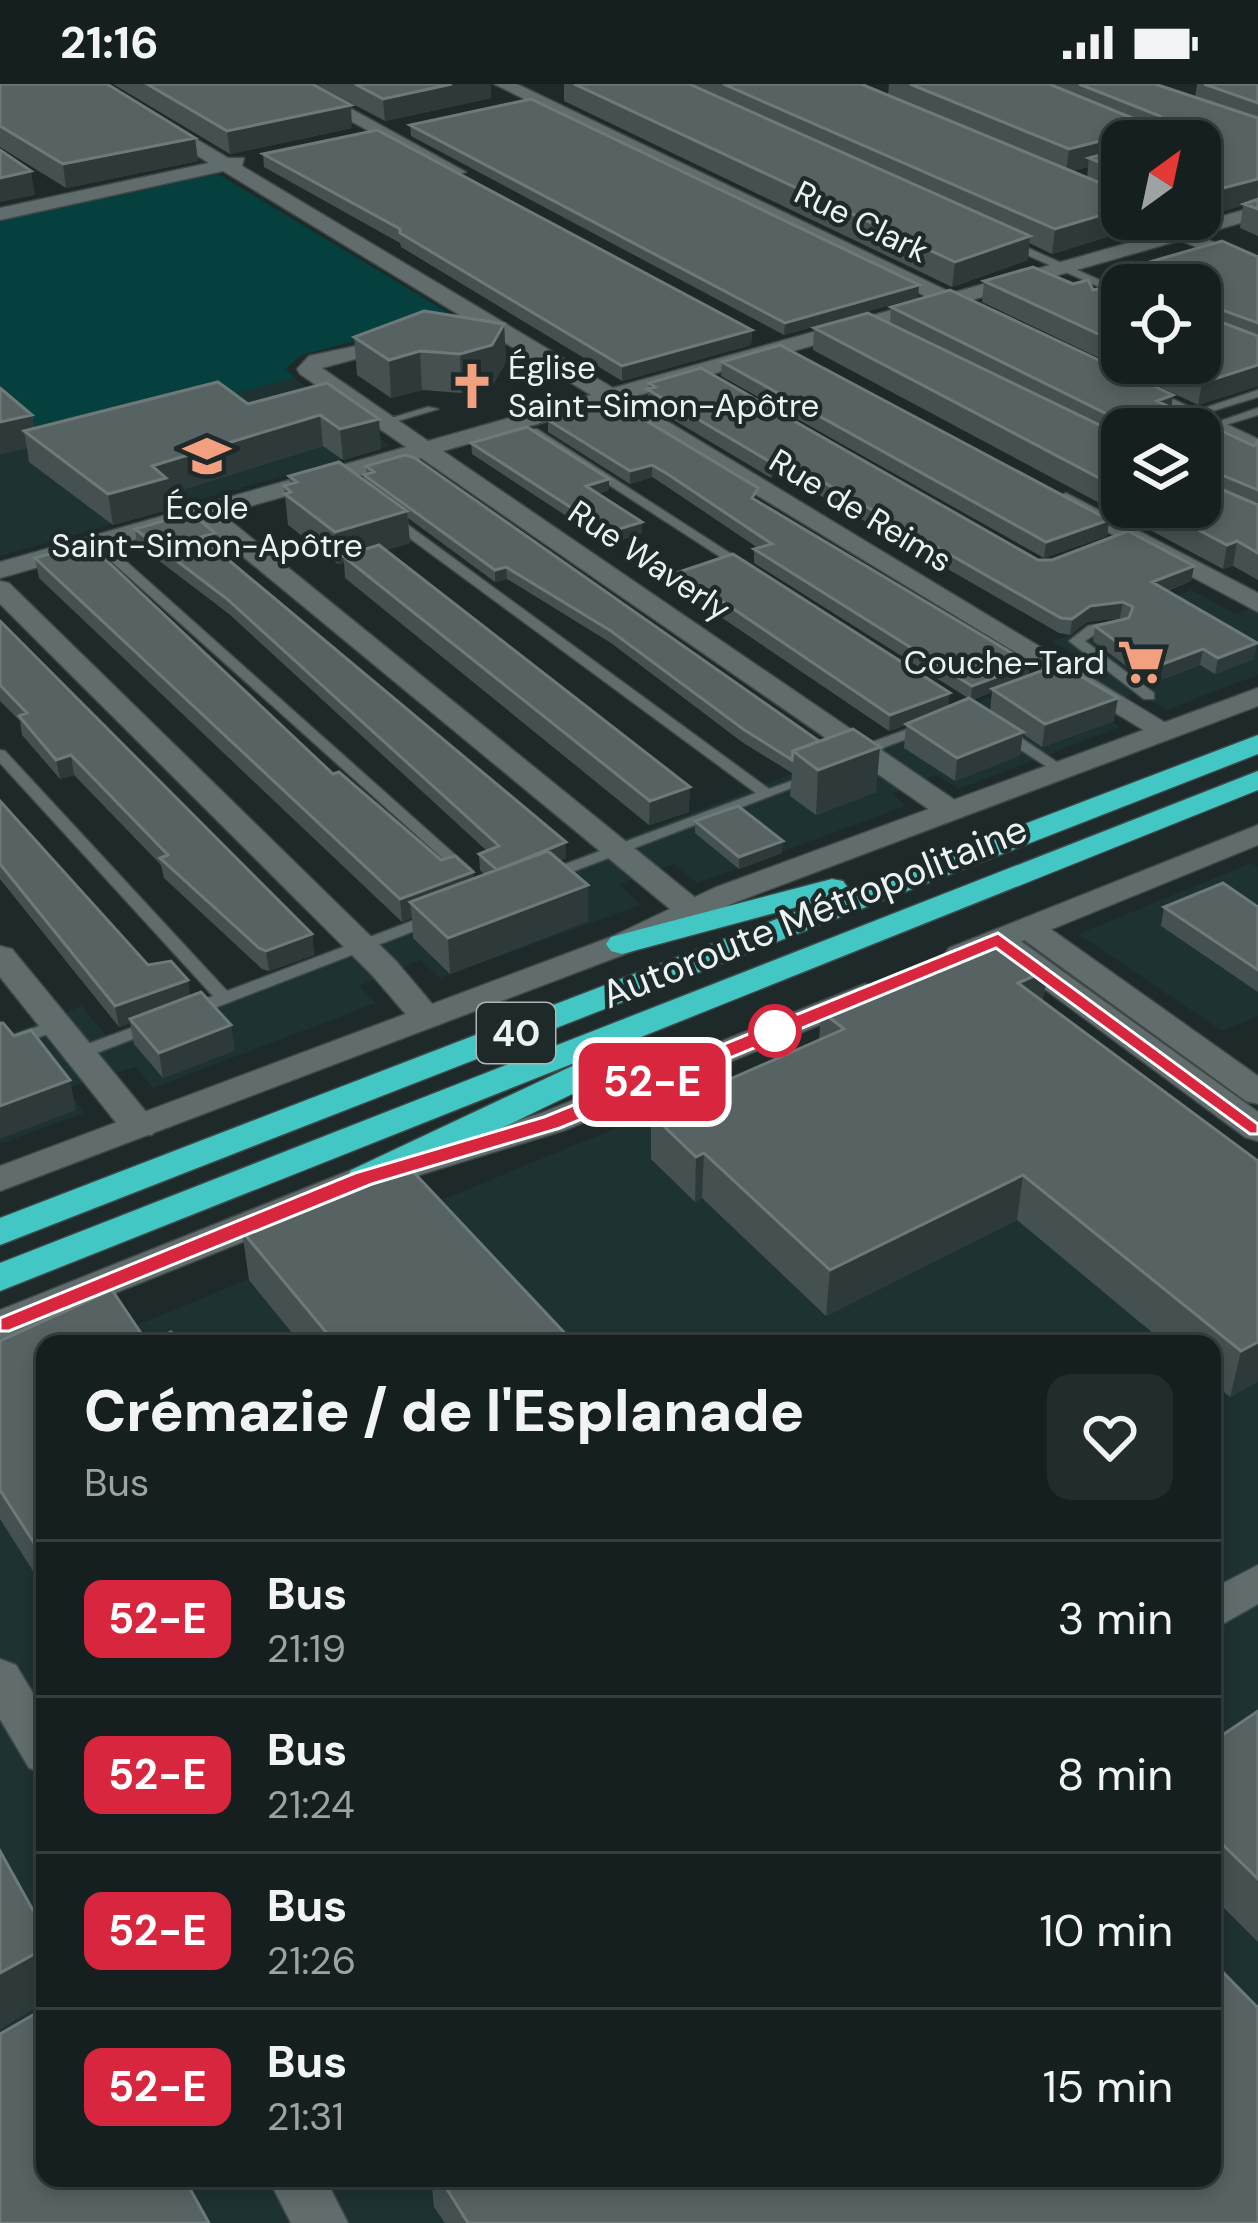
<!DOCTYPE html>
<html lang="en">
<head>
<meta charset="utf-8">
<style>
  :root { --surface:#161f1f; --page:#232c2c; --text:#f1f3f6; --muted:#9ea2a4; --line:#353d3d }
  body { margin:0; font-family:"DM Sans",sans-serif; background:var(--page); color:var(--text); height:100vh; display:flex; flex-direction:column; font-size:45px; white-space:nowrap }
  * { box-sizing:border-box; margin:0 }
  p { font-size:39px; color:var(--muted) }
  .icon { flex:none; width:66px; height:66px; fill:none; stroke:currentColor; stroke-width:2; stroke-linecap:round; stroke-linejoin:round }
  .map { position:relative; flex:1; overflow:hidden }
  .sheet { position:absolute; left:36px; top:1251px; width:1185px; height:852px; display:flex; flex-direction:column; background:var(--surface); border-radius:24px; box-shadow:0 6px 18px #0003,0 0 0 3px var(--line) }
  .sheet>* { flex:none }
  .badge { padding:0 24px; border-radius:18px; font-size:42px; line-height:78px }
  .needle { width:78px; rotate:33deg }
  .buttons { position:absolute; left:1101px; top:36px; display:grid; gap:24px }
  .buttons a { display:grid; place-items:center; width:120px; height:120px; border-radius:24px; background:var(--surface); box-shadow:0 6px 18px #0003,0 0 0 3px var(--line); font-size:60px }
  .map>.badge { position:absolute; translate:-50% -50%; box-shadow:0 0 0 6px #fff }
  .round { display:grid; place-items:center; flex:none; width:126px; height:126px; border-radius:24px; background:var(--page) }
  .headline { display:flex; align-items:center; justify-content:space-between; height:204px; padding:0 48px }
  h1 { font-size:57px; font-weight:800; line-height:90px }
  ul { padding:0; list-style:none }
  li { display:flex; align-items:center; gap:36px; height:156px; padding:0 48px; border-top:3px solid var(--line) }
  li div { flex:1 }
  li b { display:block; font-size:45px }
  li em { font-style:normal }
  li .badge { min-width:132px; font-weight:700; text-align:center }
  .status { display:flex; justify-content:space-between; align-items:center; height:84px; padding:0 60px; background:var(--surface); direction:ltr }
  .status svg { height:33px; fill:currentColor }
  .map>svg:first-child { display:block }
  .built { fill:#1e3231 }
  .green { fill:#05403e }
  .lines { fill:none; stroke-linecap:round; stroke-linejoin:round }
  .lane-casing { stroke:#3e4847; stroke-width:3 }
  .street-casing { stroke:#3e4847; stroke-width:3 }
  .secondary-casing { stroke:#3e4847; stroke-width:3 }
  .highway-casing { stroke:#3e4847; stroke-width:3 }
  .lane { fill:#606d6c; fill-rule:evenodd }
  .street { fill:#606d6c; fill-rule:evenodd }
  .secondary { fill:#606d6c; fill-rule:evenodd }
  .highway { fill:#43c7c4; fill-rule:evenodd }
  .wall { fill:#455151; fill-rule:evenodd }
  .shaded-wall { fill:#2e3a3a }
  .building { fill:#576262; stroke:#6e7979; stroke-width:3 }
  .line { fill:#d7263d; stroke:#fff; stroke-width:3 }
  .stop-dot { fill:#fff; stroke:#d7263d; stroke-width:6 }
  .labels { text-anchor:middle; stroke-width:9; stroke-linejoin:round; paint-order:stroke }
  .far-street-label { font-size:33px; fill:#ebf2f2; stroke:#1e2929 }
  .far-poi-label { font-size:33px; fill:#ebf2f2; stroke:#1e2929; text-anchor:start }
  .shield { fill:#1e2929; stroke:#aeb6b6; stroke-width:3 }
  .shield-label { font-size:36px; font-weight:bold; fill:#ebf2f2 }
  .street-label { font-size:39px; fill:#ebf2f2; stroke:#1e2929 }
</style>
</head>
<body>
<div class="status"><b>21:16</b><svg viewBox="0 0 49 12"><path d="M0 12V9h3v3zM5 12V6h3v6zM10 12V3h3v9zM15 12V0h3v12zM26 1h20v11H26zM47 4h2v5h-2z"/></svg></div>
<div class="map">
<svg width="1258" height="2139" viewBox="0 0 1258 2139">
  <rect width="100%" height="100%" fill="#1e2929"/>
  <path class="built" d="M294,294l96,68 -390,110v-149l43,37z
    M1192,506l43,24 23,-9v70l-92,35 -30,-18 -37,21 21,14 -161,62 -23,-14 -43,19 13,12 -209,77 -23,-19 -55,20 22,21 -201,73 -20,-18 -61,26 17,17 -223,85 -18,-21 -68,21 17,25 -84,31v-107l82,-31 27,33 974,-378 -31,-20z
    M1251,779l7,4v149l-36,15 -144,-97z
    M988,891l270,195v1053h-1258v-841l45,-19v815h1167v-834h-1121z"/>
  <path class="green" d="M218,90l234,141 -150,40 -16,13 8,10 -251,66 -43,-37v-186z"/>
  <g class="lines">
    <defs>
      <path id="lane" d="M1002,156h8l112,50v7l-120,-53z
        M1258,306v7l-68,21 -6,-3z
        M428,323l10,2 -54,16 -6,-3z
        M1258,324v7l-46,14 -6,-3z
        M529,345h8l216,139 -11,3 -213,-138z
        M385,430h8l376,275 42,-15 7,4 -262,100h-12l-2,-3 2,-3 212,-79 -371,-273z
        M93,455h8l369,329 3,3 -3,3h-10l-367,-329z
        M1116,538l7,4 -2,3 -24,4 -12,8 69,52v6h-10l-75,-58 19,-15z
        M925,639l5,1v6l-45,17 -22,15h-10l-2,-3 24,-18z
        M1003,644l5,1 59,40 -2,3h-10l-57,-37 -2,-3z
        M0,666l5,1 222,240 201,-76h12l2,3 -2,3 -244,94h-12l-2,-4 2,-4 29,-11 -213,-233z
        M56,936l8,5 -2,4 -62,22v-11z
        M153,936l6,1 2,4 -2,4 -73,28 -6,1 -9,-5 3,-4z"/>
      <path id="street" d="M83,0h21l124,74h16l-2,8 371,222 318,-89 -437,-215h23l435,209 306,-87v12l-629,180 550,333 -14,9 -10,-3 -548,-333 -164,47 519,354 4,6 -4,6h-22l-519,-359 -199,56 481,390 5,7 -16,10 -11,-3 -481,-397 -200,57v-16l406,-115 -106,-73 -3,-5 12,-13 98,-21v10l-85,23 106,73 163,-46 -368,-224 -223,49v-12l209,-45z
        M284,0h22l160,88 -16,4z
        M1128,294l130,61v16l-138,-65v-10z
        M1066,409l192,100v19l-201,-107 -3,-5z
        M0,497l9,2 387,378 48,57 -5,7h-24l-43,-50 -372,-371z
        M1027,833l11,3 220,156v28l-12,-3 -230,-167 -5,-7z
        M1011,855l11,3 236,170v29l-13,-4 -245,-181 -5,-7z
        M0,862l12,3 140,170 5,8 -5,8h-26l-126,-158z
        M1258,1481v39l-46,26v-41z
        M0,1575l16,6 29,48v61l-16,-6 -29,-49z
        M268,2094h57l23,45h-57z"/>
      <path id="secondary" d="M1132,135h27l99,42v13z
        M1258,604v18l-522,196 -103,49 -633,240v-25l611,-229 103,-49z
        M1258,741v20l-287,117h-22l-5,-7 5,-7z
        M865,900l12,3 5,7 -5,7 -312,129 -188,58 -377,151v-29l351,-140 188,-56z"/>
      <path id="highway" d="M1258,651v19l-1258,491v-27l834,-321 -212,57 -11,-3 -5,-7 5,-7 221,-58 11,2 5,7 -4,5z
        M1258,687v19l-627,251 14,2 5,8 -5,8 -268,129h-26l-5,-9 5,-9 251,-118 -602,239v-28z"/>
    </defs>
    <use href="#lane" class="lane-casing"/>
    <use href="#street" class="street-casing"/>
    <use href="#secondary" class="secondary-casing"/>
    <use href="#highway" class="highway-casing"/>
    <use href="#lane" class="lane"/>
    <use href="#street" class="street"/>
    <use href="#secondary" class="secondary"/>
    <use href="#highway" class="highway"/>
  </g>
  <path class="wall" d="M0,0l195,54 3,23 -132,27 -66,-41z
    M113,0h199l40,44 -122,26z
    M315,0h176v14l-106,23z
    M564,0h281l43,11 1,-11h266l40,13 2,-13h61v152l-18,-8 3,-23 -34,10 -9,-3v-71h-78v78l17,8 -87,27 -23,-11 -1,17 -76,27 -388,-186zM1088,83l-1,11 -16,-7z
    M410,41l509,160 -1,12 -134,38 -373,-199z
    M263,70l489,176 -1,15 -129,36 -221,-134 -1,-4 -136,-76z
    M1258,173v129l-60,19 -216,-103 2,-21 89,3 20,6zM1122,201l78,78h-78z
    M891,223l281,100 82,39 4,-5v139l-25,-14 -10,3 -410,-219 1,-22 76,-4zM1122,345h78v78h-78z
    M504,240l2,38 -12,21 -33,10 -39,-3 -31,8 -34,-23 -3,-38z
    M722,278l387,158 -2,16 -63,22 -323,-182z
    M327,299l54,66 -38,11 -20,-14 -155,48 2,15 -57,16 -84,-63 -2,-14 -27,6v-66l32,27 2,14 214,-25z
    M649,299l389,177 156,6 -3,15 -24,10 87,68 -39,15 -15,-9 -50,19 -57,-43 2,-15 29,-7 -4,-1 -33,4 -17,13 -11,-2 -283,-163 -5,8 -124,-74z
    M548,336l209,81 272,175 85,45 -72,26 -19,-13 -3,21 -65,26 -51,-33 2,-23 -17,6 -211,-143 1,-16 269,135 20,-9 -214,-135v-14l4,-1 -92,-62 -14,-9 -22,7 -82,-52zM992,608l-2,19 -18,-11z
    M471,359l138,47 -11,4 44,28v11l-33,11 -137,-90z
    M366,382l510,326 -60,23 -26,-19 2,-23 -50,-31 -131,-99 -104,-64 -12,3 -87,-64 2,25 -24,7 303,262 -40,13 -304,-247 -1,-15 -6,1 -50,-39 -4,-39 6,-2 -1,-8 75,4v-5l3,-1z
    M135,445l82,19h-2l351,294v16l-7,3 29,60 -138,53 -37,-36 -1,-20 -10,4 -363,-344 -4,-20 298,216 108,86 32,12 1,7 11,-4 -5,-5 -1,-16 8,-3 -258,-237 -92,-70z
    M0,537l312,313 2,21 -45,16 -7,-2 -98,-91 -3,-13 -87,-90 -14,4 -38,-44 -2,-14 -20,-20z
    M0,717l148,164 42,31 45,54 -72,28 -29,-34 -4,-21 -11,4 -119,-148z
    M695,737l87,32 -43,16 -44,-36z
    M1164,823h94v85l-97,-66z
    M1043,918l215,379 -28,16 -18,-15v-38h-46l-149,-124 -191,96 -124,-118 -7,4 -44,-43v-45l168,-74 2,-29z
    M242,1147l333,113h-274l-52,-64z
    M0,1257l147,1 -102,2v246l-45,-71z
    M1258,1627v231l-46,-46v-154z
    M431,2094h781l46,45h-813l-11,-16z"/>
  <path class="shaded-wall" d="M452,0h39v14l-106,23 -2,-22z
    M351,21l1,23 -122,26 -3,-23z
    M1128,50l-1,7h-5v17h-33l-1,9 -22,6 3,-24z
    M195,54l3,23 -132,27 -3,-24z
    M31,87l4,24 -35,7v-24z
    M1258,95l-1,23 -48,13 3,-24z
    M1122,125v10h19l-2,8 -87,27 3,-25z
    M1030,152l-2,24 -76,27 3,-25z
    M919,201l-1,12 -134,38 1,-12z
    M504,240l2,38 -12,21 -33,10 -1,-39z
    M752,246l-1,15 -129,36v-15z
    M420,267l2,39 -31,8 -2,-38z
    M1258,281v21l-60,19 4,-22z
    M1173,311l-3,23 -13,-17z
    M32,331l4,26 -12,-10 3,17 -27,6v-32z
    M320,331l3,31 -155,48 2,15 -57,16 -5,-31 44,-28z
    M379,335l2,30 -38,11 -3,-31z
    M776,371v15l-5,8 1,-15z
    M652,381v12l-22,7v-13z
    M609,395v11l-23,7v-11z
    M407,427l3,32 -60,18 -7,-5 1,7 -6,1 -3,-32z
    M1109,436l-2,16 -63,22 2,-16z
    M642,438v11l-33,11v-12z
    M215,449l2,15 -14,4 -2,-15z
    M1237,457l-4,25 -10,3 4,-24z
    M1194,482l-3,15 -42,16 3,-15z
    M506,483l1,12 -12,3v-12z
    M1123,518l-3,16 -33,4 -17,13 2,-16 18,-13z
    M1257,559l-3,16 -39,15 3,-16z
    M1203,565l-3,16 -50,19 2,-16z
    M1030,580l-2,14 -36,11v3l-21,8 1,-14z
    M950,609l-2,16 -59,22 1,-16z
    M1118,614l-4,23 -72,26 3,-23z
    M1023,648l-3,23 -65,26 2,-23z
    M880,663l-4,45 -60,23 2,-45z
    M71,671l3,20 -14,4 -4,-19z
    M690,703l-1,25 -40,13 1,-24z
    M783,757l-1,12 -43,16v-12z
    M566,758v16l-68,28 -1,-16z
    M473,788l1,22 -64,8 2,16 -10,4 -2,-23z
    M588,801v36l-138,53 -2,-36z
    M312,850l2,21 -45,16 -3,-20z
    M1048,886l-7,44 -23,-31z
    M188,896l3,21 -61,18v4l-11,4 -4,-21z
    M231,941l4,25 -72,28 -4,-25z
    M70,996l6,30 -76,29v-33z
    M704,1069l-2,45 -7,4 1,-45z
    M1023,1091l-6,45 -191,96 4,-46z
    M1258,1258v39l-28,16 11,-46z
    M45,1864v55l-45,26v-56z"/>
  <path class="building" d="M0,0h107l88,54 -132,26 -63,-38z
    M147,0h165l39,21 -124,26z
    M355,0h97l-69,15z
    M574,0h115l341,152 -75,26z
    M723,0h138l261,108v17l-67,20z
    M910,0h139l93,38 14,1 4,-7 -81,-32h76l103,34v61l-46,12 -12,-4v-46h-73l1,-7 -59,15z
    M1204,0h54v19z
    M531,15l388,186 -134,38 -375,-198z
    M377,46l375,200 -130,36 -222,-133v-4l-137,-75z
    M1122,65v22l-33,-13z
    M0,66l31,21 -31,7z
    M1258,115v10l-14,-5z
    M1222,157l36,16v66l-58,-21v-17h-78v60l-138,-64 49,-14 40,17 15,-4 5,10 33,-7 3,-15z
    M950,206l223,105 -16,6 97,45 4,-5v49l-58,-24 2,15 56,24v48l-21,-12 -10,4 -72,-38h45v-78h-72l-1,-5 -236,-117z
    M1200,218l2,13 56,21v29l-56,18 -42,-20h40z
    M424,227l80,13 -12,21 -32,9 -40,-3 -31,9 -35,-23z
    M868,229l254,123v54l-308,-162z
    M780,261l329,175 -63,22 -324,-180z
    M701,284l337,192h14l76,-29 66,35 -42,16 105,61 -39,15 -15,-9 -51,19 -57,-42 34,-8 4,-11 -10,-5 -33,4 -18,13 -11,-1 -285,-163 -4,8 -125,-74 8,-2 -6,-4z
    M218,298l30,22 79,-21 52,36 -39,10 -20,-14 -168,51 14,12 -58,16 -84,-63z
    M0,304l32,27 -32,7z
    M613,317l145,87 -6,10 278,166 -58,22 -218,-137 18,-5 -106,-71 -14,-8 -22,6 -82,-51z
    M527,343l82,52 -23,7 56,36 -33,10 -138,-89z
    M405,371l10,3 404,283 -26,10 -1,9 -49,-31 -132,-98 -105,-64 -11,3 -131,-95 10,-3 -8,-6z
    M339,378l68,49 -72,21 -50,-38 6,-2 -7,-6 13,-4 -8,-6z
    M191,429l24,20 -14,4 365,305 -69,28 -18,-16 20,-8 -272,-247 -92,-70z
    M88,459l245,231 6,-2 102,88 14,-4 18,16 -73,27 -365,-341z
    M379,461l311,242 -40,14 -307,-245z
    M733,470l217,139 -60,22 -211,-143z
    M0,537l312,313 -46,17 -7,-3 -99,-90 8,-3 -97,-100 -15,5 -37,-44 8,-3 -27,-28z
    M1052,583l18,3 48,28 -73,26 -53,-35z
    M969,614l54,34 -66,26 -51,-34z
    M853,645l27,18 -62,23 -25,-19z
    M0,717l148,164 23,-4 17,19 -73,26 -115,-142z
    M738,722l45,35 -44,16 -44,-36z
    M548,767l40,34 -140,53 -38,-36z
    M1223,799l35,24v63l-94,-63z
    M998,849l50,37 -30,13 240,178v181l-17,9 -218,-176 -193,95 -126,-117 -8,4 -45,-43 193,-85 -23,-18z
    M201,908l30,33 -72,28 -29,-34z
    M0,939h3l11,13 17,-6 39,50 -70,26z
    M404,1078l171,182h-239l-94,-113z
    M112,1206l35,52 24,-10 9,12h-135v216l-45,-70v-149z
    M1258,1627v168l-46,-45v-92z
    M0,1767l45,81v16l-45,25z
    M1212,1877l46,47v215h-790l-28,-45h772z
    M45,1924v170h139l25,45h-209v-189z"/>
  <path class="line" d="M998,849l260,191v10h-8l-254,-186 -436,180 -188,56 -363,147h-9v-13l355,-145 189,-56z"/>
  <defs>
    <symbol id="church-bare" viewBox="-9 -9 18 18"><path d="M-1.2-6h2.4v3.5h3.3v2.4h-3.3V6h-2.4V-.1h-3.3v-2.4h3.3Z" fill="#f2a07f" stroke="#1e2929" stroke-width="2.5" paint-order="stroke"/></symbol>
    <symbol id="school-bare" viewBox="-9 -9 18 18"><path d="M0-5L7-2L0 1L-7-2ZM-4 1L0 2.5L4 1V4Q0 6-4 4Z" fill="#f2a07f" stroke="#1e2929" stroke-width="2.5" paint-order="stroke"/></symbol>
    <symbol id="supermarket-bare" viewBox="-9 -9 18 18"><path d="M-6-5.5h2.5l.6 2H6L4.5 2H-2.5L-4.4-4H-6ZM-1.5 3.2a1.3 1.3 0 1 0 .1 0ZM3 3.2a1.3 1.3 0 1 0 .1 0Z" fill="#f2a07f" stroke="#1e2929" stroke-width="2.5" paint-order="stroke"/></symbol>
  </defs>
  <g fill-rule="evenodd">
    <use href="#church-bare" x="439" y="269" width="66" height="66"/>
    <use href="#school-bare" x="174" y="339" width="66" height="66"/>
    <use href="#supermarket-bare" x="1108" y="545" width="66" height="66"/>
  </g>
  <circle class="stop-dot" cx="775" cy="947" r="24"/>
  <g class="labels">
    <g class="far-street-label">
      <text transform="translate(862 137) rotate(26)" y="12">Rue Clark</text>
      <text transform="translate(861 426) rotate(31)" y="12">Rue de Reims</text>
      <text transform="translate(650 476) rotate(34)" y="12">Rue Waverly</text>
    </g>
    <g class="far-poi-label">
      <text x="508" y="295">Église<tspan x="508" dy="38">Saint-Simon-Apôtre</tspan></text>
      <text x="207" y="435" text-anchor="middle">École<tspan x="207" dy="38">Saint-Simon-Apôtre</tspan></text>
      <text x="1105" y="590" text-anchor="end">Couche-Tard</text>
    </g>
    <rect class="shield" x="477" y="919" width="78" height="60" rx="9"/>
    <g class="shield-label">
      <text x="516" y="962">40</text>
    </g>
    <g class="street-label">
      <text transform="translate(814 827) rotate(-22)" y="14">Autoroute Métropolitaine</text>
    </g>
  </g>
</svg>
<div class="buttons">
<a><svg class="needle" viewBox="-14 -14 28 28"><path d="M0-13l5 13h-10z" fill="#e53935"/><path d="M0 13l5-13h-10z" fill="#9ea2a4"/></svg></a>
<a><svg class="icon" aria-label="locate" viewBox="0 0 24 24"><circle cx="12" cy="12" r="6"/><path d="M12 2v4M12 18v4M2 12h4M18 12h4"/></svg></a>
<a><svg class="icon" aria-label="layers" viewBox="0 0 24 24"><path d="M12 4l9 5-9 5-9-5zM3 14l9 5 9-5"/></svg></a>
</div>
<b class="badge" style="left:652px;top:998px;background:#d7263d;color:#fff">52-E</b>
<section class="sheet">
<div class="headline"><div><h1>Crémazie / de l'Esplanade</h1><p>Bus</p></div><a class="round"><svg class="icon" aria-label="heart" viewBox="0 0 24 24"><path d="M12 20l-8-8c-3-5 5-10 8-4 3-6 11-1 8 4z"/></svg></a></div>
<ul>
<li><span class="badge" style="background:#d7263d;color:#fff">52-E</span><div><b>Bus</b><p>21:19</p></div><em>3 min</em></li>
<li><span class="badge" style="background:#d7263d;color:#fff">52-E</span><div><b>Bus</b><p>21:24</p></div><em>8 min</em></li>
<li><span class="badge" style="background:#d7263d;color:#fff">52-E</span><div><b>Bus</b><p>21:26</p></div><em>10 min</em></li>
<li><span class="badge" style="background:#d7263d;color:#fff">52-E</span><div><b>Bus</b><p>21:31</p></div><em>15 min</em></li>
</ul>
</section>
</div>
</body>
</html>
